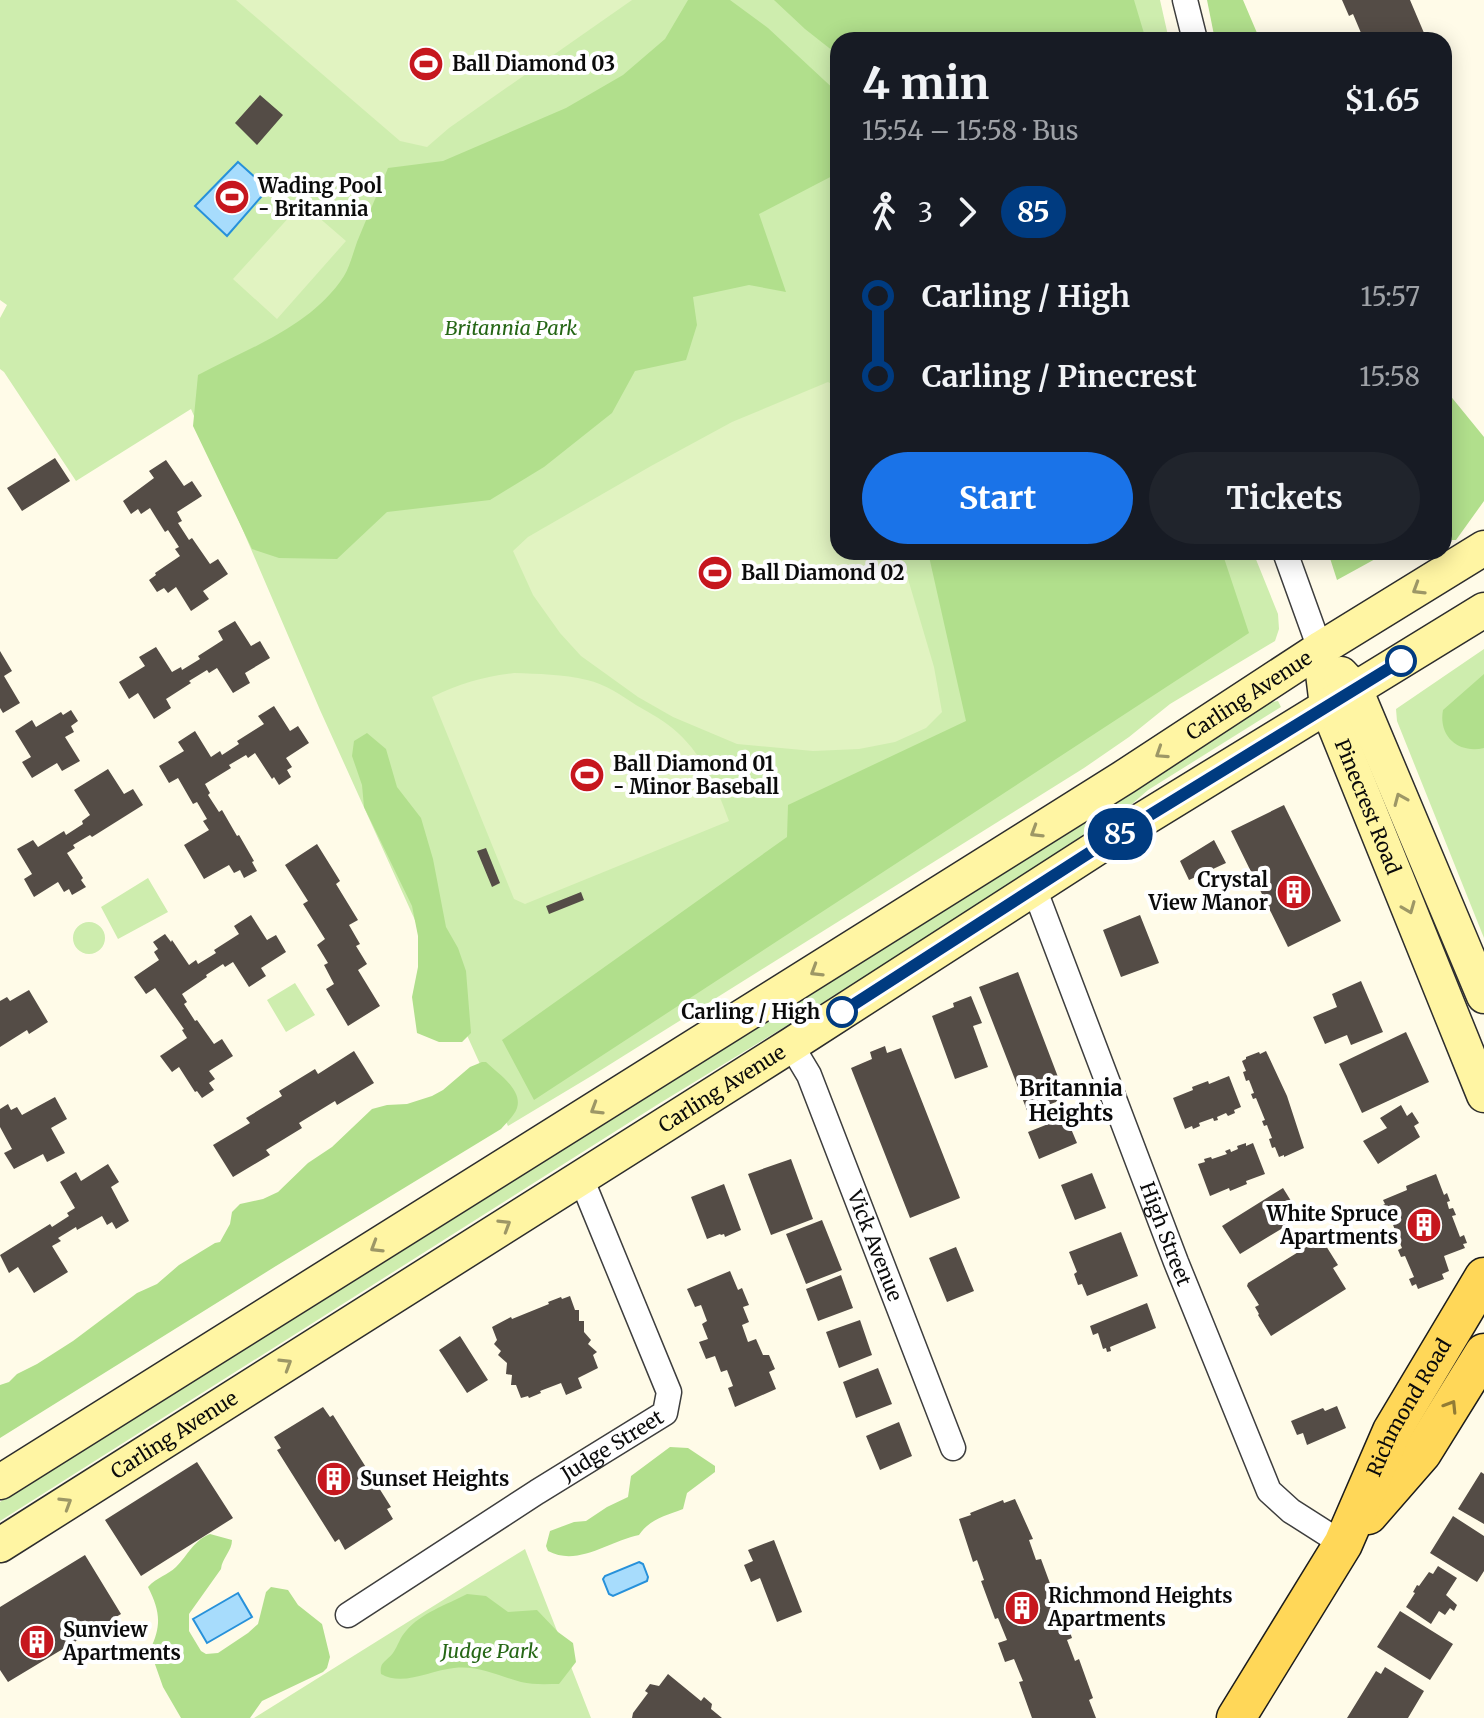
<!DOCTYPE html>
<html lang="en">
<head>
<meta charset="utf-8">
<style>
  :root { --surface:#171b24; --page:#20242c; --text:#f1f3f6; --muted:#9ea1a6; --accent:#1a73e8 }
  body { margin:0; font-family:Merriweather,serif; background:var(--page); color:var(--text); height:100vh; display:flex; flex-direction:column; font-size:30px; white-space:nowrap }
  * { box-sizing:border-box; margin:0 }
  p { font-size:26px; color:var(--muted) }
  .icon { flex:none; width:44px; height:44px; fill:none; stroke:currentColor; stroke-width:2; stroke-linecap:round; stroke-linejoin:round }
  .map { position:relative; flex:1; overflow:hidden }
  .sheet { position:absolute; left:830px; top:32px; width:622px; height:528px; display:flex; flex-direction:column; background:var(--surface); border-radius:24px; box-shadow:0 4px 20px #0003 }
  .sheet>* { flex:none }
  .badge { padding:0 16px; border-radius:26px; font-size:28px; line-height:52px }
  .map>.badge { position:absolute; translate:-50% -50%; box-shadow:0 0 0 4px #fff }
  .legs { display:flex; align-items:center; gap:12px; height:88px; padding:0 32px; font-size:26px }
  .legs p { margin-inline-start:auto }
  .headline { display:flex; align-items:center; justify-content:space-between; height:136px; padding:0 32px }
  h1 { font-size:44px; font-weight:700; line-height:60px }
  .button { display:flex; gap:16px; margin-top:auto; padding:16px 32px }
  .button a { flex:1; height:92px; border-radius:48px; background:var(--accent); color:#fff; font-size:32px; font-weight:700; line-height:92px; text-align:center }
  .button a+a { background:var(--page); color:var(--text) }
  ul { padding:0 32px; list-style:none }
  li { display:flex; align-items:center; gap:28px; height:80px; font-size:30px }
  li i { display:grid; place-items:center; width:12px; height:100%; margin:0 10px; background:currentColor }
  li i::after { content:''; width:20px; height:20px; margin:-10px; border:6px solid; border-radius:50%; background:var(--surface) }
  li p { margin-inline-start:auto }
  li:first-child i { background:linear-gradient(#0000 50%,currentColor 0) }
  li:last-child i { background:linear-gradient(currentColor 50%,#0000 0) }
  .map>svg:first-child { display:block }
  .green { fill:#ceedae }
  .forest { fill:#b1df8c }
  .pitch { fill:#e1f3c1 }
  .water { fill:#a7dcfc; stroke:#2791da; stroke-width:2 }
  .building { fill:#544c46 }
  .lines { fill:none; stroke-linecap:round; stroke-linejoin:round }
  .minor-casing { stroke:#3e3e3e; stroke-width:27 }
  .secondary-casing { stroke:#2d2d2d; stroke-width:37 }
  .primary-casing { stroke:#1c1c1c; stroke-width:41 }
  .minor { stroke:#fff; stroke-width:24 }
  .secondary { stroke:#fff5a3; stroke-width:34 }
  .primary { stroke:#ffd758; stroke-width:38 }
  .oneway { stroke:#9d9766 }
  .oneway2 { stroke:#917b35 }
  .line-1-casing { stroke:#fff; stroke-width:18 }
  .line-1 { stroke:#003b80; stroke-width:12 }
  .stop-1-dot { fill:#fff; stroke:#003b80; stroke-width:4 }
  .labels { text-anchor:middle; stroke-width:8; stroke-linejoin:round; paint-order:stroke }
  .poi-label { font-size:20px; font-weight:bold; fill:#0b0b0b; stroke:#fff; text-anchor:start }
  .park-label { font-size:20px; font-style:italic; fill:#266716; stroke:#fff }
  .street-label { font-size:20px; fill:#0b0b0b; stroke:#fff }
  .stop-label { font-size:20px; font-weight:bold; fill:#0b0b0b; stroke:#fff; text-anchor:end }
  .neighbourhood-label { font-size:22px; font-weight:bold; fill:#0b0b0b; stroke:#fff }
</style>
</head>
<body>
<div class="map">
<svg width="1484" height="1718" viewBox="0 0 1484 1718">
  <rect width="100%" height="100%" fill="#fffbe8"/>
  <path class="green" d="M0,0h1160l9,40h-331v512h415l25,62 1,15 -4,12 -105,63 -41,33 -45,31 -491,307 -85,51 -188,-416 -129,-301 -115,72 -72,-109 -4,-3v-51l7,-13 -7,-5z
    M1484,649v289l-87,-217 -1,-12z
    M1278,701l3,6 -133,83 -32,28 -279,177 -177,108 -660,418v-19l1265,-799z
    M148,878l20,34 -50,27 -17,-32z
    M73 938a16 16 0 1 1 32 0a16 16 0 1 1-32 0Z
    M295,983l20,32 -29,17 -19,-32z
    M525,1549l66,169h-337z"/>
  <path class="forest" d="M688,0h42l38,28 70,65v80l-79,41 27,78 -37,-7 -56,12 4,28 -11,35 -51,11 -23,42 -68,54 -54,33 -103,12 -50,47 -58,-1 -27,-9 -59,-123 5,-51c51,-27 114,-49 146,-99 6,-10 9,-23 13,-34 10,-25 21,-49 31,-74l55,-7 123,-53 57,-33 42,-36z
    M774,0h360l12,40h-308v15l-33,-26z
    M1207,0h36l17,40h-45z
    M1444,388l40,49v64l-28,39h-12z
    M928,552h294l27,81 -715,467 -32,-60 285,-203 1,-32 178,-84z
    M1328,552h60l-51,28z
    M1484,674v74c-25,6 -46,-11 -41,-38z
    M367,733l19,16 11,38 24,31 12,41 13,68 12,21 8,23 5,62 -9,9h-23l-22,-9 -5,-36 6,-30v-31l-6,-30 -48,-99 -2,-22 -10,-29 2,-15z
    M482,1062h4c11,11 37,27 31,46 -2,7 -11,15 -16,21l-225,137 -276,172v-53l9,-3 8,-8 20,-10 36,-23 64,-48 20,-9 22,-19 36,-22 5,-1 10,-18 2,-12 8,-8 23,-5 15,-7 30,-29 24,-16 40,-38 15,-4 20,-1 25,-8 11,-6 27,-23z
    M670,1447l18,1 27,18v6l-28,21 -4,16c-18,7 -33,10 -44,26 -30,6 -61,32 -91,16l-2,-5 4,-15 24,-9 12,-1 21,-14 21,-10 3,-21z
    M210,1534l22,6c0,11 -10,18 -11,29l-32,45v17l12,20 5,3 12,-1 30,-20 10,-9 8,-32 5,-5 17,3 10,15 24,19 8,33 -3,11 -4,4 -61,29 -12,17h-69l-18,-31 -13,-37c12,-25 10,-39 -2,-63 9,-10 20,-12 28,-20 12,-12 18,-27 34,-33z
    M467,1594l19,2 22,16 29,-2 21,22 15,11 3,19 -17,22c-12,0 -26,1 -38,-2 -23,-6 -42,-17 -67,-14 -23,2 -51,19 -73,6 -2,-12 5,-12 12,-21 5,-7 7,-16 13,-22 15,-18 40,-26 61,-37z"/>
  <path class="pitch" d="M236,0h396l-183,128 -22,19 -27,-6z
    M302,203l44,38 -69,78 -44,-40z
    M828,382l10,6v164h62l34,115 8,45 -16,16 -31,14 -36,7 -46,2 -76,-7 -64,-27 -35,-20 -57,-41 -21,-23 -27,-38 -20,-44 15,-14 123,-71 81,-44z
    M514,673c24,1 49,1 73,7 18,4 34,15 49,25 10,6 22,12 31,19 33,24 49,61 62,97l-204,83 -11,-5 -82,-202c29,-14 50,-20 82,-24z"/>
  <path class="water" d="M238,162l30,27 -41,47 -32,-30z
    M639,1562l4,2 5,13 -1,4 -34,15 -4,-2 -6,-15 2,-3z
    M238,1593l14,24 -45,26 -14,-24z"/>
  <path class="building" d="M1342,0h68l17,40h-63l-11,-26 -4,2z
    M260,95l23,20 -26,30 -22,-22z
    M55,458l15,23 -48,30 -15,-23z
    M166,460l18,26 8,-5 10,15 -25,16 5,9 -4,2 11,17 3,-2 18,26 8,-5 10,15 -25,17 6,8 -18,12 -15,-24 -8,6 -4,-5 -7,4 -8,-12 7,-5 -1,-2 25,-17 -5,-7 4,-2 -11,-17 -3,2 -15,-24 -9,6 -3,-5 -7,5 -8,-13 31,-23 -5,-7z
    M235,621l16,25 9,-5 10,17 -25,15 5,10 -17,10 -16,-25 -8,5 -2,-3 -18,11 2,2 -25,16 5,9 -17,11 -16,-26 -9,6 -10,-17 26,-16 -6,-9 17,-10 16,25 9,-5 1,3 18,-11 -2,-3 25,-16 -5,-9z
    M0,651l12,20 -8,5 16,27 -17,10 -3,-5z
    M274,706l16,25 8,-5 11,17 -23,15 6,9 -5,3 4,7 -12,8 -5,-8 -2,2 -17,-26 -7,5 -2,-3 -17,10 2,3 -26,16 5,9 -2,2 11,17 3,-2 15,26 2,-1 15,26 -2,1 5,9 -13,7 -4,-8 -6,3 -5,-8 -25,14 -20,-34 25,-15 -6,-9 4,-2 -10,-17 -4,2 -15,-26 -9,5 -10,-17 25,-15 -6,-9 17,-11 16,26 9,-6 2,4 17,-11 -2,-3 27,-17 -6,-8z
    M71,710l7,11 -7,5 3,6 -9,5 15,24 -18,10 -5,-8 -25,15 -10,-16 9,-5 -16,-26 17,-11 4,7 25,-15 2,3z
    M108,769l16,25 9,-5 10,16 -51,32 -2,-2 -17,10 2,3 -8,5 16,25 -2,2 5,7 -14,8 -3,-6 -5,3 -6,-10 -24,15 -10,-18 8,-5 -15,-25 16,-9 5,7 26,-16 2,4 17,-11 -1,-3 8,-6 -16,-25z
    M1284,805l57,116 -53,26 -57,-116z
    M1214,840l12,23 -37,17 -9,-19z
    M317,844l23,37 -4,3 22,36 -9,5 11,19 -4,2 11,18 -9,6 22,36 -32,20 -22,-37 8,-5 -10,-19 4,-2 -11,-18 8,-6 -22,-35 5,-3 -23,-36z
    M486,848l14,35 -8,4 -15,-36z
    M581,892l3,8 -35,14 -3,-8z
    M251,915l16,25 9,-5 10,17 -25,16 5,8 -17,11 -16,-25 -8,5 -2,-3 -17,11 1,2 -25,17 5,8 -3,2 11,17 2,-1 17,24 8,-5 11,17 -24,15 6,8 -6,4 5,7 -12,8 -5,-7 -2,1 -16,-25 -7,5 -12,-16 27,-18 -5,-8 2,-1 -29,-41 -9,6 -12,-17 25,-17 -5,-8 4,-3 -5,-7 12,-8 6,8 1,-2 17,25 7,-5 2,4 18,-11 -2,-3 25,-16 -5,-8z
    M1140,915l19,48 -38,14 -18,-47z
    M1018,972l48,126 -38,15 -49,-126z
    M1361,981l22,51 -32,13 -4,-10 -22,9 -12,-27 24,-10 -5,-13z
    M29,990l19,32 -19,12 -2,-4 -27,17v-46l7,-4 3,4z
    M971,996l11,27 -9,3 15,41 -33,12 -23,-63 22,-9 -1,-4z
    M1406,1032l23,50 -67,31 -23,-49z
    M885,1046l2,7 14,-5 59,150 -50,20 -59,-150 21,-9 -2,-7z
    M354,1051l20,32 -37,22 -2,-4 -36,22 3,5 -36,22 4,5 -37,22 -20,-32 37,-22 -4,-5 36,-22 -3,-5 36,-22 3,5z
    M1266,1051l21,45 17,52 -20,9v-2l-5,2 -4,-10 -3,1 -3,-9 3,-1 -4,-10 -1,-3 -3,1 -2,-5 3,-1 -9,-22 -3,1 -2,-5 3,-1 -3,-8 -2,-5 -3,1 -3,-9 3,-1 -4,-10 4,-2v-2l13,-5 1,2z
    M1229,1076l12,31 -7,3 1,3 -7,3 -2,-3 -9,4 1,3 -4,1 -1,-3 -14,5 1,3 -7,3 -1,-3 -7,3 -12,-31 20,-8 -1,-3 16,-6 1,3z
    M55,1097l12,22 -16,9 14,25 -18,9 -4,-8 -29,15 -10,-16 8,-4 -12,-22v-18l8,-5 3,6 6,-3 5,8z
    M1401,1105l6,11 5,-4 7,11 -5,3 6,11 -42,27 -15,-23 24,-13 -7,-10z
    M1066,1117l11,26 -38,16 -11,-27z
    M1246,1143v3l7,-3 12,31 -19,7 1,3 -17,7 -1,-3 -19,8 -12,-32 7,-2 -1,-3 7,-2 1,2 15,-5 -2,-3 5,-2 1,3 7,-3 -1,-3z
    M791,1159l22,60 -42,16 -23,-61z
    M108,1164l11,18 -8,5 18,34 -13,8 -4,-7 -5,3 -5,-9 -25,14 -1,-3 -18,11 3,3 -9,5 16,26 -34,21 -16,-26 -9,6 -9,-18 50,-31 2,3 17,-11 -2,-3 8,-5 -15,-26 16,-10 5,9z
    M1092,1173l14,35 -31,12 -14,-35z
    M1436,1174l8,21 3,-2 3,8 -3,1 2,7 4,-1 3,7 -4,1 8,21 4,-2 3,8 -4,1 2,4 -21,8 5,15 -7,3 2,5 -26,10 -2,-5 -4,2 -3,-7 5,-2 -9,-21 -4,1 -3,-7 4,-2 -3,-7 -4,1 -3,-8 4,-1 -8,-22 -4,2 -3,-7 4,-2 -2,-4 24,-10 -1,-4z
    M724,1184l17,46 -16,7 -1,-3 -3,1 -1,-1 -13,5 -16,-42z
    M1283,1188l18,29 -61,37 -18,-28z
    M822,1220l20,50 -36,14 -20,-50z
    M1121,1232l17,44 -51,20 -5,-12 -4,1 -4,-11 3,-2 -8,-20z
    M1321,1238l17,27 -5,3 13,21 -75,47 -13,-21 1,-1 -4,-7 4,-2 -12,-19 1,-3z
    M956,1247l18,44 -27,11 -18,-44z
    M730,1271l8,19 4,-2 7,17 -6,2 6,15 -7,3 6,17 8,-3 7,16h6l6,14 -6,3 7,17 -41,18 -7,-19 5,-2 -6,-16 -6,2 -6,-16 -9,3 -7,-17 9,-3 -6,-15 5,-3 -6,-16 -6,2 -8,-18z
    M841,1275l12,33 -35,13 -12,-32z
    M570,1296l5,14h4v11h5v11l7,8 -3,4 9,8 -4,3 5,13 -20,10 4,10 -16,7 -5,-12 -21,8 1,2 -12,5 -1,-2 -7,2 -5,-13h-5l1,-10 -6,-1 1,-11 -9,-8 3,-4 -7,-7 3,-4 -5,-13 19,-10 1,2 37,-15 -1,-2 13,-5 1,2z
    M1147,1303l9,25 -46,19 1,4 -4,1 -1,-4 -3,1 -5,-16 -5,2 -3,-9z
    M860,1320l12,35 -33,13 -13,-36z
    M460,1336l28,44 -21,13 -28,-43z
    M878,1368l14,36 -36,14 -13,-36z
    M1337,1406l9,22 -39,17 -4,-12 -6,2 -6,-14 32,-13 2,3z
    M323,1407l7,10 3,-2 58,92 -4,2 6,10 -48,31 -6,-11 -4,3 -58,-92 4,-2 -7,-11z
    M899,1422l13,34 -32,14 -14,-34z
    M197,1462l36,56 -92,58 -36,-56z
    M1481,1472l3,2v50l-26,-15z
    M1015,1499l18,40 -4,1 7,20 5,-1 14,38 -4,1 8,22 6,-3 7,21 -5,2 8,21 4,-2 14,39 -4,2 7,18h-64l-13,-36 4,-1 -9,-22 -9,3 -7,-19 9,-3 -9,-22 -3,1 -14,-38 3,-1 -7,-20 -4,2 -14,-43 12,-4 -1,-2 33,-13 1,3z
    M1453,1516l31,20v35l-7,11 -47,-29z
    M774,1540l28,72 -25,10 -17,-44 -9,4 -7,-17 9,-4 -5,-11z
    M85,1555l36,59 -113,68 -8,-12v-63z
    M1438,1566l19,12 -11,17 11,10 -3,6 -4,-3 -5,7 -6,-4 -8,13 -25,-17 9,-14 -2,-1 4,-7 2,1 10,-14 4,2z
    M1400,1611l53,33 -23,36 -53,-33z
    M1385,1667l39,24 -16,27h-61l29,-47 5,3z
    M668,1674l33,27 3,-4 8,7 -1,5 11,9h-90l1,-5 15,-20 -3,-2 5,-7 9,2z"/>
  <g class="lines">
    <defs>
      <g id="minor">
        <path d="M1185,0l10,40"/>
        <path d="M1285,552l35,97"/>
        <path id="s1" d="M1034,888l142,374 93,229 22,20 52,33"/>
        <path id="s2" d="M791,1045l18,30 144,373"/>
        <path id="s3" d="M348,1615l189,-123 128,-79 4,-21 -88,-214"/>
      </g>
      <g id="secondary">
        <path id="s4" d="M1320,649l7,57 157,389"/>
        <path d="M1341,674l14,15 129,307"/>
        <path id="s5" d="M0,1482l1126,-706 194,-127 164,-101"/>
        <path id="s6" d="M0,1545l791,-500 315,-203 378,-232"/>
      </g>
      <g id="primary">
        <path d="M1368,1515l54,-62 62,-100"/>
        <path id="s7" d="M1236,1718l107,-174 49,-113 92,-154"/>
      </g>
    </defs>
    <use href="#minor" class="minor-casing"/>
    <use href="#secondary" class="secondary-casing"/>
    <use href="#primary" class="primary-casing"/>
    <use href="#minor" class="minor"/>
    <use href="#secondary" class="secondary"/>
    <use href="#primary" class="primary"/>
  </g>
  <defs><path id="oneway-chevron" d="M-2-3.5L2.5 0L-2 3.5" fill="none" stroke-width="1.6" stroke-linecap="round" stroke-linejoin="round" transform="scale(2)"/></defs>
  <g class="oneway">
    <use href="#oneway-chevron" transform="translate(1418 589) rotate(148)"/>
    <use href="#oneway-chevron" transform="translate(1161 753) rotate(147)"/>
    <use href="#oneway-chevron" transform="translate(1400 799) rotate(-113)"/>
    <use href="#oneway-chevron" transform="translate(1036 832) rotate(148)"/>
    <use href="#oneway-chevron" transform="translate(1409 908) rotate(68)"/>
    <use href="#oneway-chevron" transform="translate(816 971) rotate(148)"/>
    <use href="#oneway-chevron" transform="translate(596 1109) rotate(148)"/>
    <use href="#oneway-chevron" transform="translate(505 1225) rotate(-32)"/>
    <use href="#oneway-chevron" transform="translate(376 1247) rotate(148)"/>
    <use href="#oneway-chevron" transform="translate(286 1364) rotate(-32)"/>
    <use href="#oneway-chevron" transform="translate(66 1503) rotate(-32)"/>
  </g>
  <use class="oneway2" href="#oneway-chevron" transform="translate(1451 1406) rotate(-58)"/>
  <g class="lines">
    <defs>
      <path id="line-1" d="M842,1012l264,-170 295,-181"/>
    </defs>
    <use href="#line-1" class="line-1-casing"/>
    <use href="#line-1" class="line-1"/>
  </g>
  <defs>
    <symbol id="stadium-disc" viewBox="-11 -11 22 22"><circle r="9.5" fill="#c6171e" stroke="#fff"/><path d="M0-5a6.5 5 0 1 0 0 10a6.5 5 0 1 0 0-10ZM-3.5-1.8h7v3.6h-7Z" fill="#fff"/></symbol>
    <symbol id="building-disc" viewBox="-11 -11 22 22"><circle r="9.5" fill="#c6171e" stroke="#fff"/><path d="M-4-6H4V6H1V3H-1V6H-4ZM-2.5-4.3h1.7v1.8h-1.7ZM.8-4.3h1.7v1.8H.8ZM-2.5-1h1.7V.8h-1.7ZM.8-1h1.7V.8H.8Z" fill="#fff"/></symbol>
  </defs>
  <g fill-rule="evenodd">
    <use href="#stadium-disc" x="406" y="44" width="40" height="40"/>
    <use href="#stadium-disc" x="212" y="177" width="40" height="40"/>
    <use href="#stadium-disc" x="695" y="553" width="40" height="40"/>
    <use href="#stadium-disc" x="567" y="755" width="40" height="40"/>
    <use href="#building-disc" x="1274" y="872" width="40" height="40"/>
    <use href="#building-disc" x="1404" y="1205" width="40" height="40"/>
    <use href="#building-disc" x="314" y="1459" width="40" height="40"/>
    <use href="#building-disc" x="1002" y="1588" width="40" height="40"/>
    <use href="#building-disc" x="17" y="1622" width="40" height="40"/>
  </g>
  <g class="stop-1-dot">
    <circle cx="1401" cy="661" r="14"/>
    <circle cx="842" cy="1012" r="14"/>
  </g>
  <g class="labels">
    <g class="poi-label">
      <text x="452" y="71">Ball Diamond 03</text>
      <text x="258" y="193">Wading Pool<tspan x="258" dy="23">- Britannia</tspan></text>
      <text x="741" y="580">Ball Diamond 02</text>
      <text x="613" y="771">Ball Diamond 01<tspan x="613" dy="23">- Minor Baseball</tspan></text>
      <text x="1268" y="887" text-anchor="end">Crystal<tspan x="1268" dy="23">View Manor</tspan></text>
      <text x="1398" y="1221" text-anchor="end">White Spruce<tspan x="1398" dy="23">Apartments</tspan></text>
      <text x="360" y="1486">Sunset Heights</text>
      <text x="1048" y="1603">Richmond Heights<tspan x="1048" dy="23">Apartments</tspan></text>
      <text x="63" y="1637">Sunview<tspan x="63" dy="23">Apartments</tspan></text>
    </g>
    <g class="park-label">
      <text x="511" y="335">Britannia Park</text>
      <text x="490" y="1658">Judge Park</text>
    </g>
    <g class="street-label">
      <text dy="7" stroke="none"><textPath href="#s5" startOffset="1476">Carling Avenue</textPath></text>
      <text dy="7" stroke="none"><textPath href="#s4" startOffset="166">Pinecrest Road</textPath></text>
      <text dy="7" stroke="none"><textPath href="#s6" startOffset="854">Carling Avenue</textPath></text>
      <text dy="7" stroke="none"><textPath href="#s1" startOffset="370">High Street</textPath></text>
      <text dy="7" stroke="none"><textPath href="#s2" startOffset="218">Vick Avenue</textPath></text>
      <text dy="7" stroke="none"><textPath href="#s7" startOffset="356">Richmond Road</textPath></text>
      <text dy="7" stroke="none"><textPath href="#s6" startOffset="206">Carling Avenue</textPath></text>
      <text dy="7" stroke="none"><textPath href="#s3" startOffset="314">Judge Street</textPath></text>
    </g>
    <g class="stop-label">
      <text x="820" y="1019">Carling / High</text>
    </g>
    <g class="neighbourhood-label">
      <text x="1071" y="1096">Britannia<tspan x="1071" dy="25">Heights</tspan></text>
    </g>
  </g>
</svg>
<b class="badge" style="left:1120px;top:834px;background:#003b80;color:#fff">85</b>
<section class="sheet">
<div class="headline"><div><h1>4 min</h1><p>15:54 – 15:58 · Bus</p></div><b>$1.65</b></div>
<div class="legs"><svg class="icon" aria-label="walk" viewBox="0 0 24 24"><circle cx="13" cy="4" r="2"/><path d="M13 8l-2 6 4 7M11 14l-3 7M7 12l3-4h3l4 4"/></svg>3<svg class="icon" aria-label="forward" viewBox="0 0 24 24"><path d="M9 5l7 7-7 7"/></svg><b class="badge" style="background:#003b80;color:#fff">85</b></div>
<ul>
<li><i style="color:#003b80"></i><b>Carling / High</b><p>15:57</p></li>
<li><i style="color:#003b80"></i><b>Carling / Pinecrest</b><p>15:58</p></li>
</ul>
<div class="button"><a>Start</a><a>Tickets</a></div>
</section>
</div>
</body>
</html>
